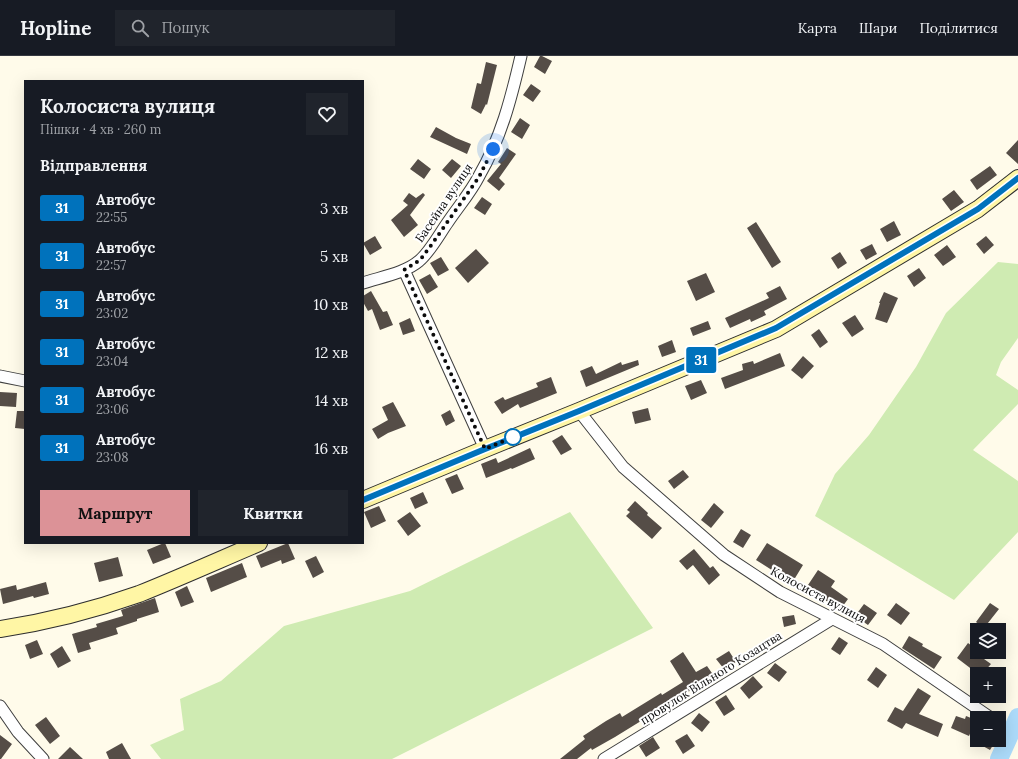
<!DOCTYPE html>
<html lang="uk">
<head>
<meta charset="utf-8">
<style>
  :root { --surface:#171b24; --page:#20242c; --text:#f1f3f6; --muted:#9ea1a6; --line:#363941; --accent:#dc9297 }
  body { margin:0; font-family:Lora,serif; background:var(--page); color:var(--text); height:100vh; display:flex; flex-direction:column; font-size:15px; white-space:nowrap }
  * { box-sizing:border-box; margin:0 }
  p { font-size:13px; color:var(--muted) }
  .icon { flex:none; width:22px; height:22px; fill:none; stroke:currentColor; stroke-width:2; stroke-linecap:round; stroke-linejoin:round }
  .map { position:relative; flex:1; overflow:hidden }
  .sheet { position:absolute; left:24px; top:24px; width:340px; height:464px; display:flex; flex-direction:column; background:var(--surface); border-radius:0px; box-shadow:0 4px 16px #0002 }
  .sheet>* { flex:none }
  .badge { padding:0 8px; border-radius:3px; font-size:14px; line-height:26px }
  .tools { position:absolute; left:970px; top:567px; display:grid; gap:8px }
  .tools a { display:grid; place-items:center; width:36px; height:36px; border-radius:0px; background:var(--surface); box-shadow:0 4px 16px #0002; font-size:20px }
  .you { position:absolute; width:20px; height:20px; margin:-10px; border:3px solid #fff; border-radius:50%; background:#1a73e8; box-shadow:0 0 0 6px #1a73e833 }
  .map>.badge { position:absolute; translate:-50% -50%; box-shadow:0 0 0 2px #fff }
  h2 { padding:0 16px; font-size:15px; line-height:36px }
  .round { display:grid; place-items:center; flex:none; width:42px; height:42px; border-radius:0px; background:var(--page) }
  .summary { display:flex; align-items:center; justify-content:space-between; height:68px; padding:0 16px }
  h1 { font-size:19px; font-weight:700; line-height:30px }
  .action { display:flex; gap:8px; margin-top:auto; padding:8px 16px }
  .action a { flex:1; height:46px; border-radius:0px; background:var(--accent); color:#111; font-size:16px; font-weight:700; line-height:46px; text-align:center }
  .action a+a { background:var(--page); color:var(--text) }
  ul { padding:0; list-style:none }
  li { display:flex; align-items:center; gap:12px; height:48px; padding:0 16px }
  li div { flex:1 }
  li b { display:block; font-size:15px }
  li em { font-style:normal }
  li .badge { min-width:44px; font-weight:700; text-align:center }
  header { display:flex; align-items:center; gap:24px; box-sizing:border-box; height:56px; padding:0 20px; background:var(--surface); border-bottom:1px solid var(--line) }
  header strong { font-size:19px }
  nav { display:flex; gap:22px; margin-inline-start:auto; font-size:14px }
  .search { width:280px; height:36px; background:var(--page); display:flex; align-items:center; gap:10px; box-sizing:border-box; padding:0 14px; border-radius:0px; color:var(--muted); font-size:15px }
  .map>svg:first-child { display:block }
  .green { fill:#cfebb2 }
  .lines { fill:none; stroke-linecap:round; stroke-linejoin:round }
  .river { stroke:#acdbfa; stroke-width:18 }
  .building { fill:#554d47 }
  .minor-casing { stroke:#3f3f3f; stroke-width:13 }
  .secondary-casing { stroke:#2e2e2e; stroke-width:18 }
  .minor { stroke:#fff; stroke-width:11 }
  .secondary { stroke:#fff6a5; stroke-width:16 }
  .line-casing { stroke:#fff; stroke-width:9 }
  .line { stroke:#0072bc; stroke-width:6 }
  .walk { stroke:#0c0c0c; stroke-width:4; stroke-dasharray:0 7.2 }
  .stop-dot { fill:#fff; stroke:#0072bc; stroke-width:2 }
  .labels { text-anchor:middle; stroke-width:4; stroke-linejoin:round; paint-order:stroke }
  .street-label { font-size:12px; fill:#0c0c0c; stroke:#fff }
</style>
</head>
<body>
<header>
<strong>Hopline</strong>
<div class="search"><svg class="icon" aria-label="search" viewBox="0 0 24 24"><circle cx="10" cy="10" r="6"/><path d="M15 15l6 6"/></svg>Пошук</div>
<nav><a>Карта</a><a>Шари</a><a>Поділитися</a></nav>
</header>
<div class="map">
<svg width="1018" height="703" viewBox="0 0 1018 703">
  <rect width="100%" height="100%" fill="#fffbea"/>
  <path class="green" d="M998,206l20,2v74l-17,24 -5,13 22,15v14l-45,46 45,31v51l-64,68 -139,-84 20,-42 34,-39 47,-68 30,-54z
    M570,456l83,116 -261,131h-231l-11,-14 34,-15 -4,-31 41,-18 63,-55 126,-35z"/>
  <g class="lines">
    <path class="river" d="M999,703l19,-42"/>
  </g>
  <path class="building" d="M540,0h2l10,5 -7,13 -11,-7z
    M486,6l11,3 -10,40 -1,-1 -5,10 -10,-6 6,-25 4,1z
    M531,28l10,7 -8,11 -10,-7z
    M520,62l10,7 -8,14 -11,-7z
    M436,71l20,11 15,6 -4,10 -37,-17z
    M1018,84v24l-12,-11z
    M507,92l9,6 -17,24 6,6 -6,7 -12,-10 14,-17 -3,-2z
    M418,103l13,10 -7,10 -14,-10z
    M452,103l9,7 -10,12 -9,-8z
    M990,110l7,9 -20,15 -7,-10z
    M954,134l10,12 -13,9 -9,-12z
    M409,137l7,5 7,-5 2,2 -15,20 8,10 -14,12 -13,-17 17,-15 -5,-4z
    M482,141l10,7 -7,11 -11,-7z
    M894,165l7,14 -14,7 -7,-13z
    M756,166l25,40 -9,6 -25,-40z
    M375,180l7,12 -12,7 -7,-12z
    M986,180l8,9 -10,9 -8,-10z
    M872,188l5,10 -11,6 -6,-10z
    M947,189l9,12 -13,9 -9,-11z
    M476,193l13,14 -21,20 -13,-15z
    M840,196l7,11 -9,6 -7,-11z
    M441,201l8,13 -11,6 -8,-13z
    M919,212l7,10 -12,9 -7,-11z
    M706,217l9,19 -19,9 -9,-20z
    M430,218l8,13 -11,7 -8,-14z
    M780,230l7,13 -23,12 2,4 -15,7 -1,-3 -20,9 -5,-10 44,-20 -3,-5z
    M371,235l12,21 4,-1 6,14 -13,5 -8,-21 -4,2 -5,-9v-6z
    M884,236l14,6 -11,25 -12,-4 5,-16h-1z
    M855,259l9,14 -12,8 -10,-14z
    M410,262l5,13 -12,4 -4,-12z
    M708,265l3,8 -18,7 -3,-8z
    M819,273l9,13 -8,6 -9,-13z
    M672,284l4,12 -14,5 -4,-11z
    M780,297l5,13 -60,23 -4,-11 22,-8 -1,-6 11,-3 1,3z
    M803,300l11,10 -12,13 -11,-9z
    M638,304l1,5 -53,22 -6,-16 12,-5 4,8 25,-12 1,3z
    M551,321l6,16 -37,15 -2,-4 -16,10 -8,-12 9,-5 2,3 33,-13 -2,-4z
    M701,324l6,13 -16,7 -6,-14z
    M0,336l17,1 -1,14 -16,-1z
    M393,346l13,24 -18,7 -10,6 -6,-10 16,-9 -6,-13z
    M648,352l3,12 -16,4 -3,-12z
    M450,354l5,11 -9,5 -5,-11z
    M17,355h8v18l-10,-1z
    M562,379l10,14 -11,6 -9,-14z
    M530,392l5,11 -23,10 -1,-1 -25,10 -5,-14 15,-6 2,5z
    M683,414l6,7 -15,12 -6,-8z
    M457,418l7,15 -12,5 -7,-15z
    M423,436l5,11 -13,6 -5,-11z
    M635,445l13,12 -1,2 15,13 -10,11 -26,-23 4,-4 -3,-2z
    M714,447l10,9 -13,16 -10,-8z
    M379,450l7,15 -15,7 -7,-16z
    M410,456l11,14 -13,10 -11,-15z
    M741,473l10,6 -8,13 -10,-6z
    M164,487h1l6,14 -18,7 -6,-14z
    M288,487l7,16 -13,5 -1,-4 -20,8 -5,-12z
    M767,487l36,22 -11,18 -36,-23z
    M694,493l16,19 3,-2 7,9 -11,10 -16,-20 -6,5 -8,-9z
    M316,500l8,16 -11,6 -8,-17z
    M118,501l5,19 -24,6 -5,-19z
    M242,507l5,14 -36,15 -5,-14z
    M818,514l17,11 -4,6 17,12 -8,11 -15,-10 1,-2 -18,-13z
    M46,526l3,12 -15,4 -1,-2 -30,8 -3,-15 16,-4 1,5z
    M187,530l7,16 -13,5 -6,-15z
    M155,542l4,14 -22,7v2l-21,7 2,6 -29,9 2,6 -13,4 -6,-19 25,-7 -1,-3 27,-8 -2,-6z
    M896,547l14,10 -9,12 -14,-10z
    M990,547l9,6 -15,19 -8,-6z
    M864,548l13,9 -9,12 -13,-9z
    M794,559l2,9 -12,3 -2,-10z
    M909,580l14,8 -1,2 20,11 -8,12 -32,-21z
    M839,581l9,6 -8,12 -9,-6z
    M977,583v13h13l-6,7 7,5 -9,10h-4l-21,-16 11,-15 4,3z
    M37,584l6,14 -13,5 -5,-14z
    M62,590l9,15 -13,7 -8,-14z
    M729,595l7,11 -12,7 -8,-10z
    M683,596l13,20 11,-6 7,10 -99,61 -23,13 -1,-2 -14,11h-17l25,-20 -2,-3 23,-15 14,-8 2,4 39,-24 1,2 21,-13 -13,-21z
    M775,607l12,9 -8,10 -12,-9z
    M876,611l11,8 -9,13 -11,-8z
    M753,620l10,11 -14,12 -9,-11z
    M918,632l13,8 -12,18 24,10 -5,13 -32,-14 -4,6 -15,-8 8,-14 8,4z
    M726,639l9,14 -11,7 -9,-14z
    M699,657l11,9 -8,10 -11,-9z
    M956,660l9,3 1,-3 10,4 -7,16 -18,-8z
    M46,661l14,19 -10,8 -15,-19z
    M687,678l8,12 -12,8 -8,-13z
    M0,679l12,9 -11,15h-1z
    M653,681l7,11 -14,9 -7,-11z
    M972,684h24l-6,10z
    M122,687l9,16h-22l-3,-7z
    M70,691l13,12h-25z"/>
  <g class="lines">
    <defs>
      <path id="minor" d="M404,214l81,179
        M363,227c18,-6 42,-10 56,-22 11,-9 21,-28 29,-39 10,-15 23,-30 31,-46 22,-38 32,-77 42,-120
        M0,320l25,5
        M579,355l44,56 101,88 56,37 103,52 108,74
        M0,650l18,26 25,27
        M604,703l228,-140"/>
      <path id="secondary" d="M363,444l122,-51 94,-38 197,-82 202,-120 40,-31
        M0,573c47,-7 94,-19 139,-35 40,-16 80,-34 120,-51"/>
    </defs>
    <use href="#minor" class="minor-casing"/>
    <use href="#secondary" class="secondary-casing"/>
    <use href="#minor" class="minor"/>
    <use href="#secondary" class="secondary"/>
  </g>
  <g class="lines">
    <defs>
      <path id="line" d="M363,444l122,-51 94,-38 197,-83 202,-119 40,-31"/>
    </defs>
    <use href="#line" class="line-casing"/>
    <use href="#line" class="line"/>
    <path class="walk" d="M493,93l-14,28 -47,67 -12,16 -16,10 81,179 28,-12"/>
  </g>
  <circle class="stop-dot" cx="513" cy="381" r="8"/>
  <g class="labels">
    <g class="street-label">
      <text transform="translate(444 147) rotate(-56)" y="4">Басейна вулиця</text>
      <text transform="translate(818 539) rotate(28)" y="4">Колосиста вулиця</text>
      <text transform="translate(711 622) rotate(-32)" y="4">провулок Вільного Козацтва</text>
    </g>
  </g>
</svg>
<div class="tools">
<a><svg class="icon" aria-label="layers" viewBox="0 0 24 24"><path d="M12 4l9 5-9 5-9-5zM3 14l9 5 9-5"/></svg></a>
<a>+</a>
<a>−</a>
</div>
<div class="you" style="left:493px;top:93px"></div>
<b class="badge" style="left:701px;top:304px;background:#0072bc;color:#fff">31</b>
<section class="sheet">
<div class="summary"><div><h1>Колосиста вулиця</h1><p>Пішки · 4 хв · 260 m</p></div><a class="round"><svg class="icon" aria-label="heart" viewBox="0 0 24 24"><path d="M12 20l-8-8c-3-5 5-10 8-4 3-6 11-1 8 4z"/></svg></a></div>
<h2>Відправлення</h2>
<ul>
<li><span class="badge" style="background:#0072bc;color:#fff">31</span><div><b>Автобус</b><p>22:55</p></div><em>3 хв</em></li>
<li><span class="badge" style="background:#0072bc;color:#fff">31</span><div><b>Автобус</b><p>22:57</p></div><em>5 хв</em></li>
<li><span class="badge" style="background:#0072bc;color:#fff">31</span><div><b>Автобус</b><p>23:02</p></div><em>10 хв</em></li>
<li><span class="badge" style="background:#0072bc;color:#fff">31</span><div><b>Автобус</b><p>23:04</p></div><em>12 хв</em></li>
<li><span class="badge" style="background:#0072bc;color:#fff">31</span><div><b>Автобус</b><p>23:06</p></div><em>14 хв</em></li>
<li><span class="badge" style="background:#0072bc;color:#fff">31</span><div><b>Автобус</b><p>23:08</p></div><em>16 хв</em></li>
</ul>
<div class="action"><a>Маршрут</a><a>Квитки</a></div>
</section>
</div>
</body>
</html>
